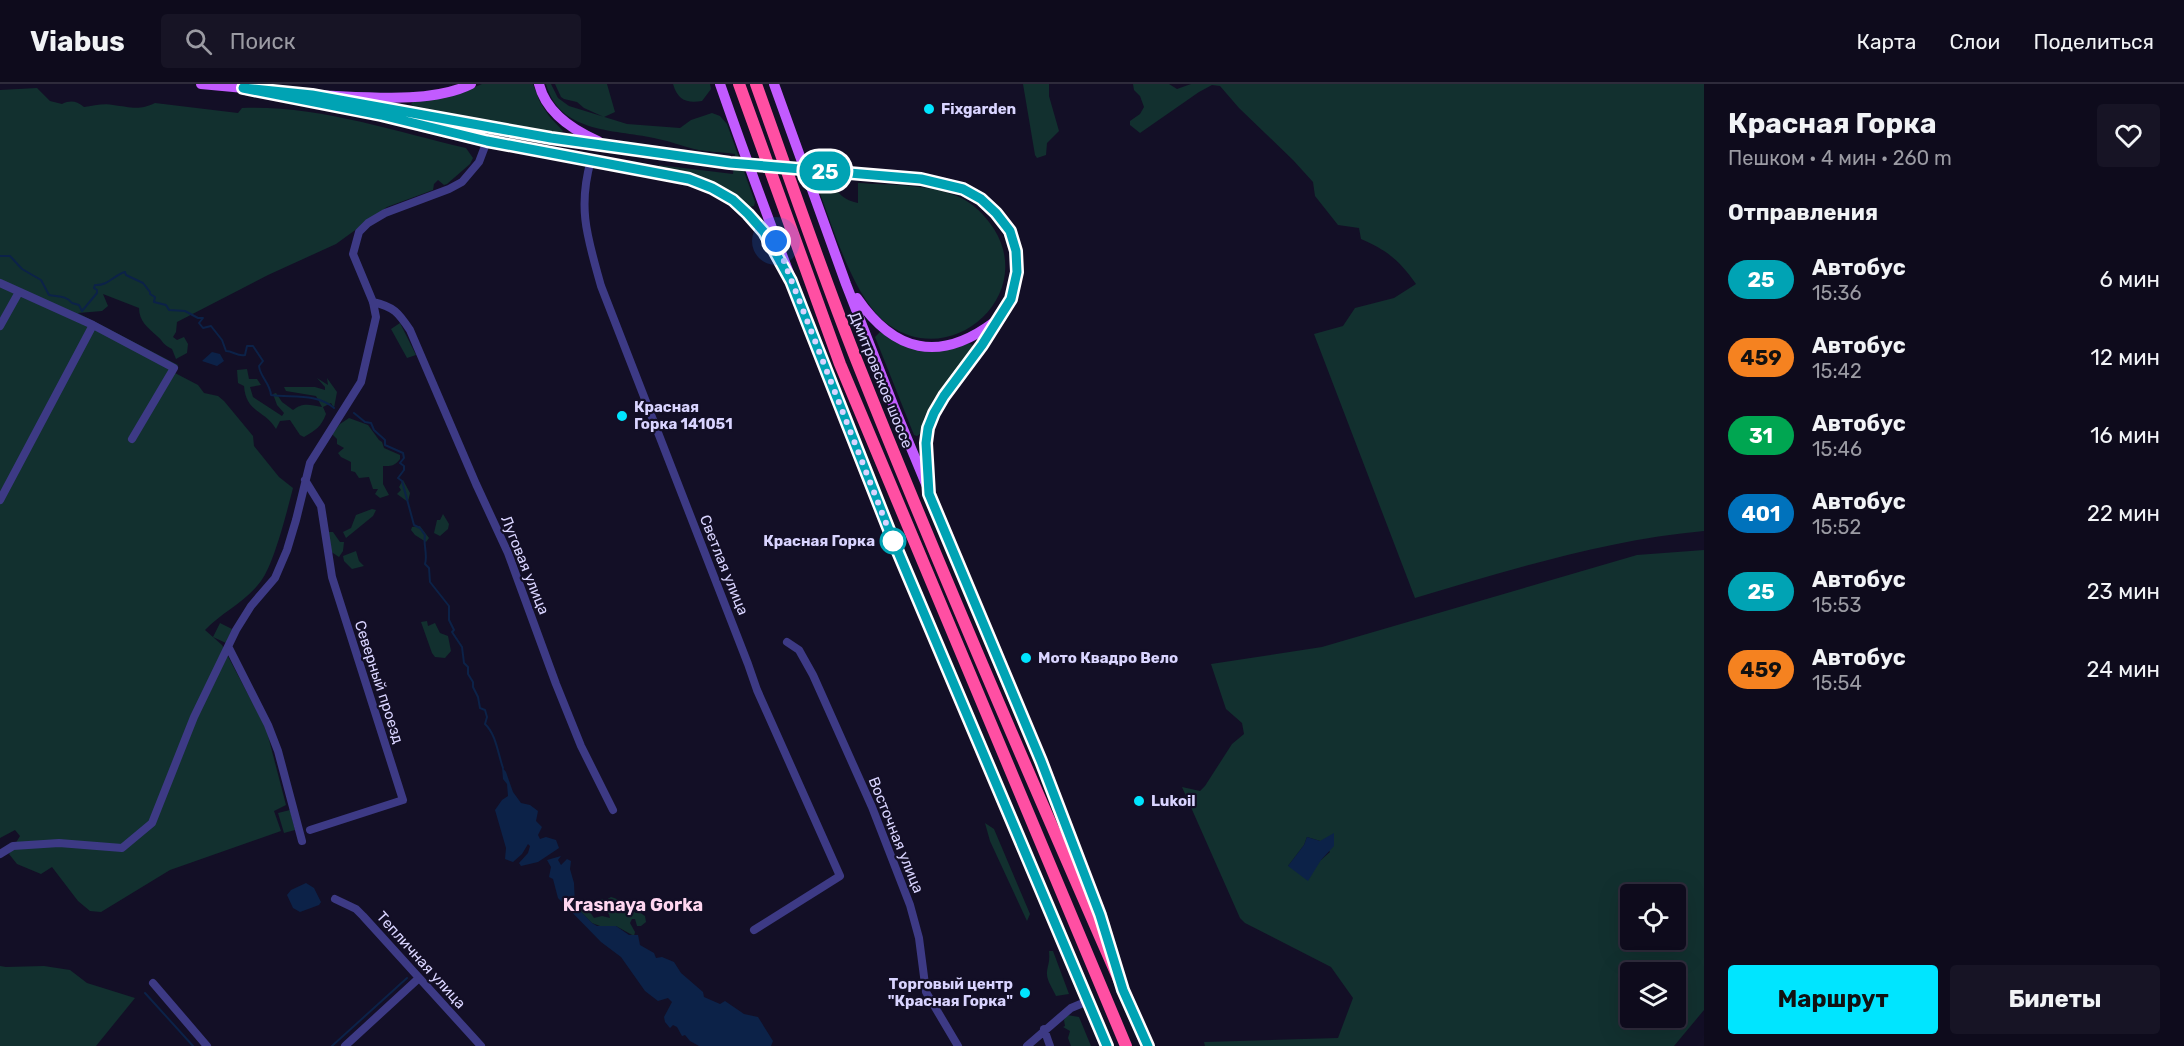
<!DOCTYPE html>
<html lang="ru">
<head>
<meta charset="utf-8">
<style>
  :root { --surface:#0e0b1c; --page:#171425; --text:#f1f3f6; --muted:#9b9ba3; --line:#2e2b3b; --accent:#00e5ff }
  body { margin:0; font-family:Rubik,sans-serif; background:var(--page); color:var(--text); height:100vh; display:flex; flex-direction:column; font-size:22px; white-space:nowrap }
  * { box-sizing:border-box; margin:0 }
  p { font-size:20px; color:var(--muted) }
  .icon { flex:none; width:33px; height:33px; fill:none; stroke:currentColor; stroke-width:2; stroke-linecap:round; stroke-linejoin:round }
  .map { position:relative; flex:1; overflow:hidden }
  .panel { display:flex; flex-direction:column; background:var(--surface); width:480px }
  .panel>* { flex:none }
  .badge { padding:0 12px; border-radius:20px; font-size:21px; line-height:39px }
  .tools { position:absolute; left:1620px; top:800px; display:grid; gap:12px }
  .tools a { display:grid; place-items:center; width:66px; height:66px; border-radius:6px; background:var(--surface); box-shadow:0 6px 24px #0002,0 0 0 2px var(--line); font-size:30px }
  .you { position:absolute; width:30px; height:30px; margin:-15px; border:4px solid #fff; border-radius:50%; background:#1a73e8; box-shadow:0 0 0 9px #1a73e833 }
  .map>.badge { position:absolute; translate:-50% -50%; box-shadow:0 0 0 3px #fff }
  h2 { padding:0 24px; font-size:22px; line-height:54px }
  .round { display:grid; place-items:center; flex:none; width:63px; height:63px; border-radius:6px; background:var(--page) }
  .overview { display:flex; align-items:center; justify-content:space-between; height:102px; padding:0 24px }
  h1 { font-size:28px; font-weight:700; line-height:45px }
  .cta { display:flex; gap:12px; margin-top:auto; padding:12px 24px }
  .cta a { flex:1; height:69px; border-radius:6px; background:var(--accent); color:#111; font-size:24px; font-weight:700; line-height:69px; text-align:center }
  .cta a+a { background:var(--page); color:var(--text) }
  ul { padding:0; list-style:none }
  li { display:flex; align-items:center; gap:18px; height:78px; padding:0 24px }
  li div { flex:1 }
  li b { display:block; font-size:22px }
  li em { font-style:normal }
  li .badge { min-width:66px; font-weight:700; text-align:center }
  header { display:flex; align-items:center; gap:36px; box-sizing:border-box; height:84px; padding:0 30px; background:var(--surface); border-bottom:2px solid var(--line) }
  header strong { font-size:28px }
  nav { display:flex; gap:33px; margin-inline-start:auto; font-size:21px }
  .search { width:420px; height:54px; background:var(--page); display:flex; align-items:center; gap:15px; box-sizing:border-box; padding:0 21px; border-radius:6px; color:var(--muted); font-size:22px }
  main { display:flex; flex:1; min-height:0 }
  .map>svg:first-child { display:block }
  .green { fill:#12302f; fill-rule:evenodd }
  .water { fill:#0c2248 }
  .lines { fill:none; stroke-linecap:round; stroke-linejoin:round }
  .stream { stroke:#0c2248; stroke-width:2 }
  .minor { stroke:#3d3a85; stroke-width:8 }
  .major { stroke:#c25bff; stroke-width:10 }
  .highway { stroke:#ff4fa3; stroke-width:12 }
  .major-bridge { stroke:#c25bff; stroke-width:10 }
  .line-casing { stroke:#fff; stroke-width:14 }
  .line { stroke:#00a3b4; stroke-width:9 }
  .walk { stroke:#d9d4ff; stroke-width:6; stroke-dasharray:0 10.8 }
  .poi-dot { fill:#00e5ff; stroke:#130f26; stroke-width:2 }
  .stop-dot { fill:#fff; stroke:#00a3b4; stroke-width:3 }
  .labels { text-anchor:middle; stroke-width:4.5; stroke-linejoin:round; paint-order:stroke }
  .poi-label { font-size:15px; font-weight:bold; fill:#d9d4ff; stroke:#130f26; text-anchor:start }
  .street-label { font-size:15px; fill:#d9d4ff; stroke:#130f26 }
  .stop-label { font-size:15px; font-weight:bold; fill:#d9d4ff; stroke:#130f26; text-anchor:end }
  .quarter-label { font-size:18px; font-weight:bold; fill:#ffd6f0; stroke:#130f26 }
</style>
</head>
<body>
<header>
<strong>Viabus</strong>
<div class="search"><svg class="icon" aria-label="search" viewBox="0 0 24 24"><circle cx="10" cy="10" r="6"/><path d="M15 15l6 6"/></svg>Поиск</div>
<nav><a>Карта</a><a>Слои</a><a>Поделиться</a></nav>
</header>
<main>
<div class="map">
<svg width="1704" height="962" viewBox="0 0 1704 962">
  <rect width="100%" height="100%" fill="#130f26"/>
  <path class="green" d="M482,0h51l7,18 9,14 14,15 -3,2 -147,-27 -2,-2 2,-2 45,-8z
    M546,0h5l7,14 11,8 58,18 53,4 11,-8 21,-7 8,3 7,8 28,78 -1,4 -6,1c-28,-23 -55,-33 -90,-40l1,-2 74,9 2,-20c-14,-2 -28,-2 -41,-5 -12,-3 -24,-8 -36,-10 -40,-10 -98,-4 -112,-55z
    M555,0h52l8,28 -11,5 -20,-9 -7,-6 -13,-3 -3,-2z
    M673,0h37l1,5 -9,12c-15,2 -24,0 -29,-17z
    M1023,0h26v12l10,35 -12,12 -1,12 -9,3 -2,-3z
    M1133,0h36l8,5 14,-5h513v447c-99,9 -194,39 -289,67l-101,-264 29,-8 12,-18 39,-10 22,-14c-16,-23 -29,-34 -55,-45l-2,-11 -21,-3 -23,-29 -2,-14 -20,-22 -54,-52 -19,-22 -8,-1 -13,7 -59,41 -10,-8v-4l10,-7 4,-7 -4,-11 -6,-6z
    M37,4l13,13 12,3c9,-4 14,-3 22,3 9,-1 20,-4 29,-2 17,2 26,6 42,-2l83,10 4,-5c75,-3 151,23 224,40l7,10 -3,6 -23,20 -3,1 -6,-5 -4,4 -1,6 -46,17 -51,37 -68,31 -91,47 -1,10 -3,5 4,3 7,-3 4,7 -1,9 -11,6 -4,-10c-10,-5 -8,-7 -15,-13 -9,-8 -18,-15 -18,-28l-36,-14 5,12 -6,5 -24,2 100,52 -3,8 23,12 6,8 14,3 6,5 29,35 1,10 25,31 14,11c-6,23 -19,76 -32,93 -15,21 -39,31 -56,49l17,15 44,83 20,77 -12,6 7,20 -111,39 -69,42 -11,-1 -12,-10 -26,-34 -11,7 -24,-10 -8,-10 11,-18 -5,-6 -15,8v-748z
    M815,97l17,1c6,12 12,18 26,21v-20c32,2 69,1 99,13 16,7 27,18 37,33 42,67 -42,141 -105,96 -37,-26 -57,-103 -74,-144z
    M400,239l16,32 -9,3 -16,-29z
    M880,248c30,19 55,25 89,11l5,3 -41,54 -9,18 -4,16 -3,2 -3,-1 -39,-98z
    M247,285l2,10h8l4,6 -11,2 3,10 29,19 2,-3 -7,-8 -4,-11 3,-1 6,9 11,8c10,-8 17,-5 29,-3l-6,-11 -30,-5 -2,-4h31l10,3v-3l-8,-9 11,7 -1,-7 10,14 -3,16 -3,-5 -8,4 3,7c-5,13 -10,16 -22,23l-4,-2 -10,-15 -10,1 -4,8c-11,-19 -30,-16 -32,-43l-6,-3 -1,-13z
    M349,334l19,7 11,15 3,2 2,6 16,7v4c-5,7 -9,7 -17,7v18l6,11 -9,3 -5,-4 3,-5h-5l-4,-12 -10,1 -4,-6 -4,-1v-9l-10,-5 -3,-4 6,-5 -7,-4v-5l-5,-5 8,-10z
    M403,396l7,13 -2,9 -11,-8 4,-4 -2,-3z
    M372,425l4,1 -3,6 -27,22 -3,-6 8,-4 5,-13z
    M443,430l6,10 -1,5 -8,7 -6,-3 3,-13h3z
    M420,442l9,12 -3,4 -11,-7 -4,-5 1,-3z
    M328,448h5l7,10h4l-1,9 -4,6 -9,-6z
    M1704,466v460l-30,36h-469l-1,-4 134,-4 15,-40 -22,-31 -86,-44 -5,-5 -58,-131 18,4 5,-5 27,-42 12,-10 -2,-11 -16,-14 -15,-45 111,-17 315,-92zM1307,753l13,4 10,11 -9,8 -33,6 16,-21zM1630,810h46v45h-46zM1630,888h46v45h-46z
    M356,467l3,10 5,5 -12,3 -8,-8 -1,-5z
    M427,537l1,5 7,-3 5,10 8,3 3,15 -6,7 -10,-1 -3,-4 -11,-31z
    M220,539l12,6 -6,14 -13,-6z
    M290,726l5,20 -11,3 -6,-20z
    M985,739l9,6 36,85 -3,7 -37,-80z
    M611,813c7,2 10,4 11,11l4,-6 1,14 6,-5 3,2 3,-1 6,4 1,6 -5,4h-4l-2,-7h-3l-2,4 5,9 -1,4 -18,-10h-16l-8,-3 -13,-13 9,-1 6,9 8,-2 8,2 -1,-4 -11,-8 3,-7 5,1z
    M1049,867h4l16,43 -13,2c-3,-7 -10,-16 -9,-24 1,-9 3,-9 2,-21z
    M0,882l6,1 38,-1 26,4 17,13 48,15 -39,48h-96z
    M1067,931l12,2 12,29h-20l-3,-8 2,-7 -7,-4 2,-1 -1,-6z"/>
  <path class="water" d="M212,268l8,2 4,7 -7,5 -15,-5z
    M502,683l4,5 7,20 8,11 9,2 8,6 -2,10 6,6 -4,8 2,4 6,-2 10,3 3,8 -21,14 -17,4 -2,-3 9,-10 2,-7 -2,-2 -6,10 -9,8 -8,-3 1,-11 -11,-38 7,-10 6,-4 -1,-12 -4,-5z
    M1334,749v13l-13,14 -13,21 -20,-15 16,-21 3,-8 13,4z
    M561,772l-3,4 3,5 6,-6 4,2 -1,8 4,14 1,23 17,17 5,3h19l13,9h9l2,10 14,8 2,5 6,-1 12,5 7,11 22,19 1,5 16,7 5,-3 19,13 14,3 15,24 -2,5h-72l-9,-5 -5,-6 -3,1 -5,-9 -4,-2 -3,3 -5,-6 -1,-5 8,-15 -4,-4 -10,3 -13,-10 -24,-34 -20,-15 -43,-44 -5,-19 -4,-2 2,-10 -4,-7z
    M306,799l8,5 7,14 -2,3 -19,7 -7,-4 -6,-13 4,-5z"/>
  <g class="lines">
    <path class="stream" d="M0,172h10l12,13 19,11 8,15c8,2 17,0 23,8l7,2 3,6 15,-18v-3l-3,-2 1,-3c13,1 19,-10 30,-13l1,3 17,8 7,9v2l5,3 -1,5 12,3 3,5 16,1 13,7h5l-4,5 4,5 8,-2 11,14 4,11c7,0 12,6 19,4l2,-9h6l10,15 -4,5c1,11 11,17 12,29 21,3 45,-2 63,13
      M354,329l11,9 6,1 3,7 11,10v5l18,8 1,5 -4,5 4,3v4l-6,8 4,3 12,44 6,3 5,7c-2,11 3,19 0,29l4,4 1,14 19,24v14l5,10 -2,2 10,15 2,16 4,4v7l5,8v5l5,10 2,11 5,2 2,7 -2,7c11,10 13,30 18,44
      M145,909l48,53
      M332,962l75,-68"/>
    <path class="minor" d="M591,76c-14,49 -3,79 10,126l147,378 9,26 83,186 -86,54
      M0,199l93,42 81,43 -42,71
      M373,218c21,5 25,10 37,28l66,154 32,69 48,131 25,62 32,64
      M0,242l19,-34
      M305,396l16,26 11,71 71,223 -93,30
      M0,416l93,-175
      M787,558l12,8 14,25 59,132 38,98 9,33 7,54 32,54
      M229,564l39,77 10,26 24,90
      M0,770l13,-8 46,-3 63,5 30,-25 42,-106 42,-87 15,-24 24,-28 12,-28 9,-30 14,-57 51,-81 15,-65 -3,-15 -20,-48 6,-22 9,-9 17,-10 64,-24 13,-7 17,-20 8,-21
      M335,815l21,10 7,7 118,130
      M153,899l54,63
      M1044,945l6,17
      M345,962l74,-68
      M1027,962l44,-38 17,-7"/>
    <path class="major" d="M201,0l43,4 137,27 106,26 202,38c41,15 62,33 85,70
      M539,0c7,29 34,46 59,57
      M720,0c114,327 253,643 387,962
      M774,0l72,200 48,123 147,354 69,186
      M312,11c46,1 118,10 159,-11
      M327,14l224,40 179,25
      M852,90c36,3 75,2 109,14 10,3 19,10 26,17 35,31 38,72 15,111 -23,37 -60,69 -73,110 -6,17 -2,37 -1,54
      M857,214c37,54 82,65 136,25"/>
    <path class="highway" d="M739,0l101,280 286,682
      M756,0c33,92 64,184 100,275 92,231 192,459 292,687"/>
    <path class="major-bridge" d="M730,79l122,11"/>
  </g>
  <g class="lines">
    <defs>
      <path id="line" d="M1107,962l-214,-506 -102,-259 -27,-49 -16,-18 -15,-14 -21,-12 -23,-9 -202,-38 -106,-26 -138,-27 69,7 239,43 179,25 191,16 42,10 18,10 15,14 14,18 6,20 1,21 -6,27 -29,46 -38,51 -10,17 -6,15 -2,15 3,51 112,267 59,154 23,75 25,56"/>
    </defs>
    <use href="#line" class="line-casing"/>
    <use href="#line" class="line"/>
    <path class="walk" d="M776,157l117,300"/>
  </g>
  <g class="poi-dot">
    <circle cx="929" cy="25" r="6"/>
    <circle cx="622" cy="332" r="6"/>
    <circle cx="1026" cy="574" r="6"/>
    <circle cx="1139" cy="717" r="6"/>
    <circle cx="1025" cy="909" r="6"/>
  </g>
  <circle class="stop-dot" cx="893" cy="457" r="12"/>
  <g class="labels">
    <g class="poi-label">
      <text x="941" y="30">Fixgarden</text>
      <text x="634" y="328">Красная<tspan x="634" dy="17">Горка 141051</tspan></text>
      <text x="1038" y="579">Мото Квадро Вело</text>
      <text x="1151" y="722">Lukoil</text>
      <text x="1013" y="905" text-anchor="end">Торговый центр<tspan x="1013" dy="17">"Красная Горка"</tspan></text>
    </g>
    <g class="street-label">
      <text transform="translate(881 296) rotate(68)" y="5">Дмитровское шоссе</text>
      <text transform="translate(525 481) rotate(68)" y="5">Луговая улица</text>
      <text transform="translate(724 481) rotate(68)" y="5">Светлая улица</text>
      <text transform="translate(379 598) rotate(72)" y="5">Северный проезд</text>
      <text transform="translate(896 751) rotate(68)" y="5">Восточная улица</text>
      <text transform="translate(421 876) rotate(48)" y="5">Тепличная улица</text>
    </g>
    <g class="stop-label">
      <text x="875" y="462">Красная Горка</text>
    </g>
    <g class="quarter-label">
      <text x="633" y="827">Krasnaya Gorka</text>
    </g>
  </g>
</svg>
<div class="tools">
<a><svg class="icon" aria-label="locate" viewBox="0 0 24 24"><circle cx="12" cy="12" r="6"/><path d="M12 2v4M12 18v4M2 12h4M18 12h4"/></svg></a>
<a><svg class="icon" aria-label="layers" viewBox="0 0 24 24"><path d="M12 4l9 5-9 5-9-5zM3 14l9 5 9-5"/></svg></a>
</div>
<div class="you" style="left:776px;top:157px"></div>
<b class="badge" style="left:825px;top:87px;background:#00a3b4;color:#fff">25</b>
</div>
<section class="panel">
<div class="overview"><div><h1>Красная Горка</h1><p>Пешком · 4 мин · 260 m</p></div><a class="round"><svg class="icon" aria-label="heart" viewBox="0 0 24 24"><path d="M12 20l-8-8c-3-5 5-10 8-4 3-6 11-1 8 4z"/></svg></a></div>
<h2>Отправления</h2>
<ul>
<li><span class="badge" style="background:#00a3b4;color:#fff">25</span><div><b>Автобус</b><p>15:36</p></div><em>6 мин</em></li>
<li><span class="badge" style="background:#f58220;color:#111">459</span><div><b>Автобус</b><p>15:42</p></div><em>12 мин</em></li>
<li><span class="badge" style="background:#00a651;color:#fff">31</span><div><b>Автобус</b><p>15:46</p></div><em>16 мин</em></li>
<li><span class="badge" style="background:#0072bc;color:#fff">401</span><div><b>Автобус</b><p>15:52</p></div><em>22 мин</em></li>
<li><span class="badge" style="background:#00a3b4;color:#fff">25</span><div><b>Автобус</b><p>15:53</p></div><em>23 мин</em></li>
<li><span class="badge" style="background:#f58220;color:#111">459</span><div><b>Автобус</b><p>15:54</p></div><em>24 мин</em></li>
</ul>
<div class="cta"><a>Маршрут</a><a>Билеты</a></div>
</section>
</main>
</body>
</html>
